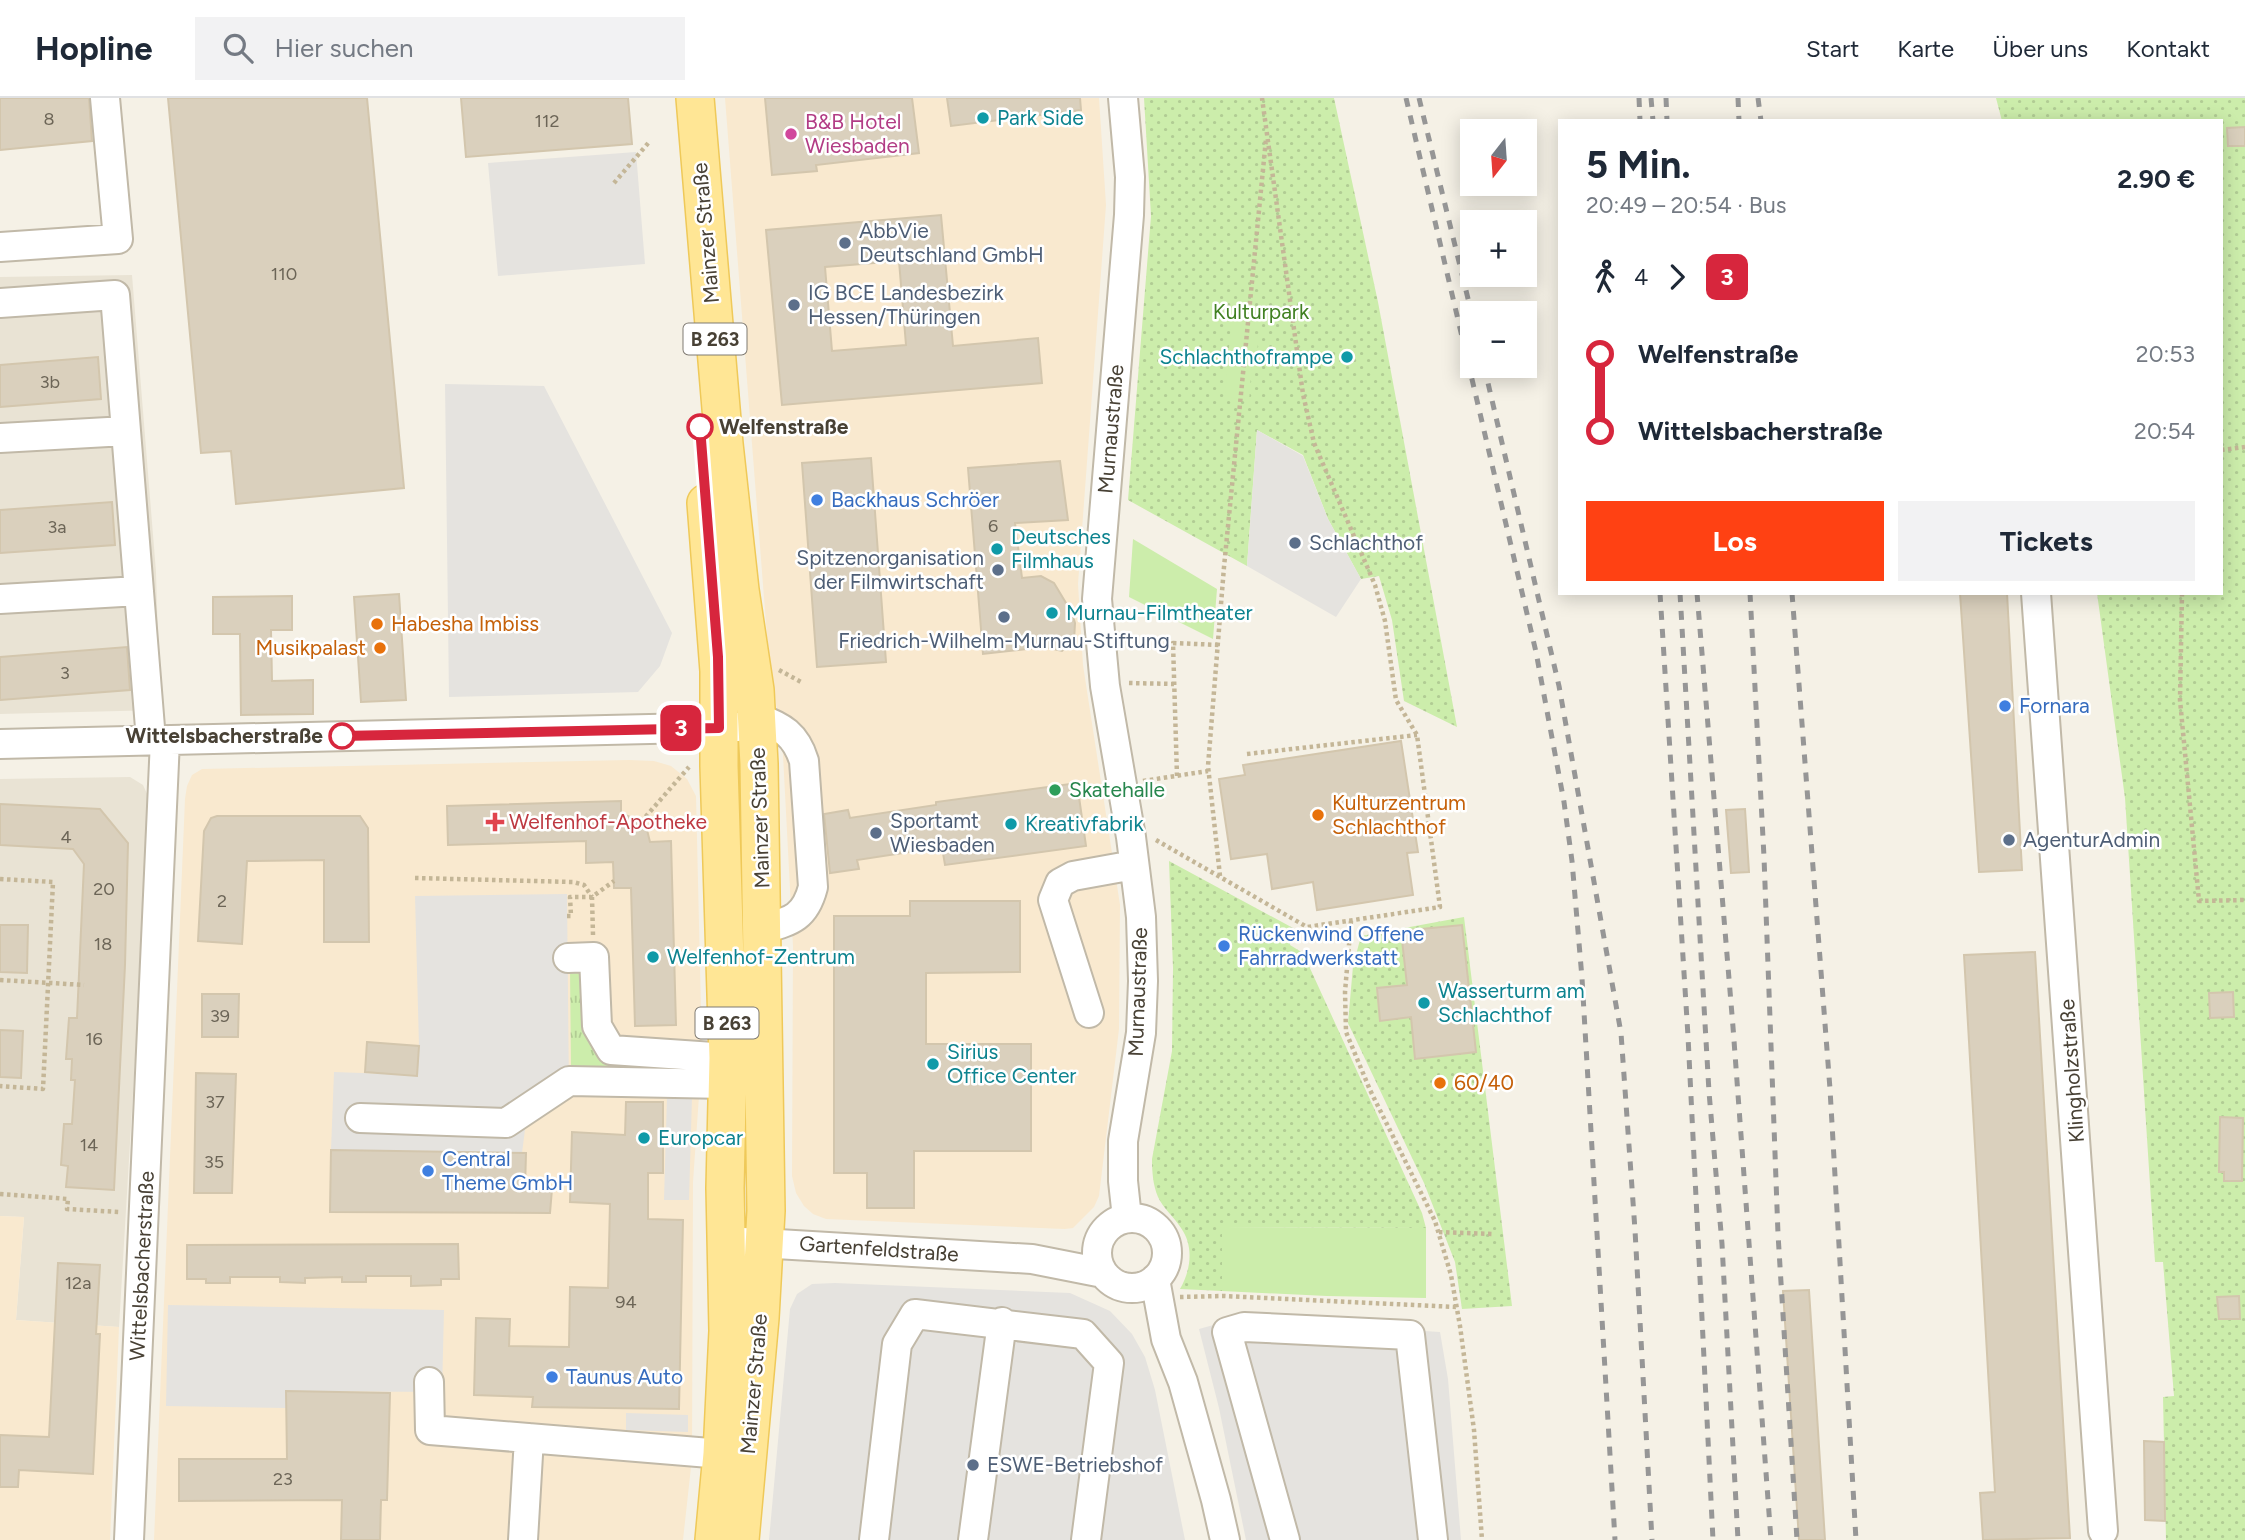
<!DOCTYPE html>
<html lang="de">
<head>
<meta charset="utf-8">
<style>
  :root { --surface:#fff; --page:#f2f2f3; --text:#1f2937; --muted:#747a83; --line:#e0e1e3; --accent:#ff4113 }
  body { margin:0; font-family:Figtree,sans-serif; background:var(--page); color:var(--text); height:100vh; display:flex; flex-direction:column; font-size:26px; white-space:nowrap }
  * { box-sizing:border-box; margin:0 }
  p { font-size:23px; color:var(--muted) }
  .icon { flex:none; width:38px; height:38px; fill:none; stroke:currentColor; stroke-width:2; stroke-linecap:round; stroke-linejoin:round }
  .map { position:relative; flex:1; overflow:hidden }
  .drawer { position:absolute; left:1558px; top:21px; width:665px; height:476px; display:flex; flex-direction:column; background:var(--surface); border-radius:0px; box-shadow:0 4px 18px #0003 }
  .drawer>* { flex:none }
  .badge { padding:0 14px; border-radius:10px; font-size:24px; line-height:46px }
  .needle { width:46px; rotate:197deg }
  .buttons { position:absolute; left:1460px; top:21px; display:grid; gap:14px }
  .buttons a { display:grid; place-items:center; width:77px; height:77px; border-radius:0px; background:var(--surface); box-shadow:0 4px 18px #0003; font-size:35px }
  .map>.badge { position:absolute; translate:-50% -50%; box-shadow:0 0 0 4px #fff }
  .legs { display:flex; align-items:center; gap:10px; height:77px; padding:0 28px; font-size:23px }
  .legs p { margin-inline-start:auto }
  .summary { display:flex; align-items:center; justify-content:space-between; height:119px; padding:0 28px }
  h1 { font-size:38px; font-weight:700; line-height:52px }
  .action { display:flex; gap:14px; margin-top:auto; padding:14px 28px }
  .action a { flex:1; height:80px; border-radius:0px; background:var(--accent); color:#fff; font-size:28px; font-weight:700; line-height:80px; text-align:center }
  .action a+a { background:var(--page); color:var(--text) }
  ul { padding:0 28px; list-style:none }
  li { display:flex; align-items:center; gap:24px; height:77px; font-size:26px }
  li i { display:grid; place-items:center; width:10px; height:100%; margin:0 9px; background:currentColor }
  li i::after { content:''; width:18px; height:18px; margin:-9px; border:5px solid; border-radius:50%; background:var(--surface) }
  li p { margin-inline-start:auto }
  li:first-child i { background:linear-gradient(#0000 50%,currentColor 0) }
  li:last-child i { background:linear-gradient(currentColor 50%,#0000 0) }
  header { display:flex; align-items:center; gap:42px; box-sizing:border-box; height:98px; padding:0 35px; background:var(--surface); border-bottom:2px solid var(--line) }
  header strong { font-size:33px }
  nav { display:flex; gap:38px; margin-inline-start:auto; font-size:24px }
  .search { width:490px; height:63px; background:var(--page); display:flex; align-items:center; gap:18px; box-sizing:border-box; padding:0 24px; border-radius:0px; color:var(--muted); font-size:26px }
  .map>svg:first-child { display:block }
  .residential { fill:#e9e3d4 }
  .commercial { fill:#f9e9cf }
  .grass { fill:url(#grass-tufts) }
  .park { fill:url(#park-dots) }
  .pitch { fill:#ccedab }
  .parking { fill:#e5e3df }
  .building { fill:#dad0bd; stroke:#d3c6ad; stroke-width:2; fill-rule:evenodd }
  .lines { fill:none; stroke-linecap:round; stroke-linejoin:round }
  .minor-casing { stroke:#c1b9a8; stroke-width:32 }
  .major-casing { stroke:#efc959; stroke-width:40 }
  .path { stroke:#c4b697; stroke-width:4.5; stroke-dasharray:3.5 3.5; stroke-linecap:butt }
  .minor { stroke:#fff; stroke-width:28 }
  .major { stroke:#ffe695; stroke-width:37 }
  .rail { stroke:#969696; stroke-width:5; stroke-dasharray:9 9; stroke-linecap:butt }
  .line-1-casing { stroke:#fff; stroke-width:16 }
  .line-1 { stroke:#d7263d; stroke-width:10 }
  .culture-dot { fill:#0f9aa8; stroke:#fff; stroke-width:2.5 }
  .hotel-dot { fill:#d1479c; stroke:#fff; stroke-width:2.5 }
  .service-dot { fill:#5c6f8a; stroke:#fff; stroke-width:2.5 }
  .stop-1-dot { fill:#fff; stroke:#d7263d; stroke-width:3.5 }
  .shop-dot { fill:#3f7fe0; stroke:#fff; stroke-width:2.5 }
  .food-dot { fill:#e8710a; stroke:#fff; stroke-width:2.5 }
  .leisure-dot { fill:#2e9e5b; stroke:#fff; stroke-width:2.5 }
  .health-dot { fill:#e0444e; stroke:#fff; stroke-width:2.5 }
  .labels { text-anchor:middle; stroke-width:5; stroke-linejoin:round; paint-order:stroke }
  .number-label { font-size:18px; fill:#6c6557 }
  .shield { fill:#fff; stroke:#7f7a72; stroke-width:2 }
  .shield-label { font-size:19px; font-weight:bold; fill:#484135 }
  .culture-label { font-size:21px; fill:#0d838f; stroke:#fff; text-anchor:start }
  .hotel-label { font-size:21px; fill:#b23c85; stroke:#fff; text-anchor:start }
  .service-label { font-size:21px; fill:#4e5e75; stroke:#fff; text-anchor:start }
  .street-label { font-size:21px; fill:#484135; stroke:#fff }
  .park-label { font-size:21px; fill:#418022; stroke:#fff }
  .stop-label { font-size:21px; font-weight:bold; fill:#484135; stroke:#fff; text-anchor:start }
  .shop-label { font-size:21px; fill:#366cbe; stroke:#fff; text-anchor:start }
  .food-label { font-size:21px; fill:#c56008; stroke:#fff; text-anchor:start }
  .leisure-label { font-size:21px; fill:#27864d; stroke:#fff; text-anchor:start }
  .health-label { font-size:21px; fill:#be3a42; stroke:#fff; text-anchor:start }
</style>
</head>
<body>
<header>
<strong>Hopline</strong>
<div class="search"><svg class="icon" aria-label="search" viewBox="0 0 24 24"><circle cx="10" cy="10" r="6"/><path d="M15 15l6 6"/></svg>Hier suchen</div>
<nav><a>Start</a><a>Karte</a><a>Über uns</a><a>Kontakt</a></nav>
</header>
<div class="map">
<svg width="2245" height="1442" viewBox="0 0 2245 1442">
  <defs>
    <pattern id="grass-tufts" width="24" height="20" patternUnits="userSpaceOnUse" patternTransform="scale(1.75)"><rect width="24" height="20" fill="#ccedab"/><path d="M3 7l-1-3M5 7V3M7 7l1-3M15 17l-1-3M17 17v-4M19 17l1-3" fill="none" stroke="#b1cc94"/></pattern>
    <pattern id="park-dots" width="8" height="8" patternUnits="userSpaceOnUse" patternTransform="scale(1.75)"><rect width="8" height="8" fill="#ccedab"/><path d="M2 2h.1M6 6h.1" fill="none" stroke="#b1cc94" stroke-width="1.8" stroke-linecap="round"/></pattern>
  </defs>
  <rect width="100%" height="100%" fill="#f5f1e6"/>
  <path class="residential" d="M132,177l24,297 4,138 -160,4v-437z
    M130,679l13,8 5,11 2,12 -31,519 -103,-7 8,-103 -24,-1v-437z"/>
  <path class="commercial" d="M725,0h374l7,107 -28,379 5,81 37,240 -1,124 -20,167 -5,11 -21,21 -8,1 -239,-10 -13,-5 -9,-8 -8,-13 -4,-17 1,-230 -10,-191 -16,-119z
    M629,662l25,1 17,5 16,13 9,17 6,257 -9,129 -1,276 -9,82h-529l31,-741 2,-13 5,-11 10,-6z
    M0,1118l24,1 -8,103 103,7 -9,213h-110z"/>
  <path class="grass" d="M570,869h13l18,86 17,14 63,5 -110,-2z"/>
  <path class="park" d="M1144,0h190l44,204 79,425 -53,-26 -12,-81 -13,-44 -18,3 -33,-60 -25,-64 -46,-25 -10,136 -119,-66 23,-284z
    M1996,0h249v1442h-79l-3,-143 11,-1 -11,-134h-8l-30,-464 -28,-205h124v-472h-219z
    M1169,763l124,67 -3,17 13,8 119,260 4,15 -204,-1v64l-42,-2c11,-19 14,-43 1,-61 -7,-11 -18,-20 -23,-31 -5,-12 -6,-25 -6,-38l20,-108 1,-83z
    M1464,819l48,389 -50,3 -7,-47 -31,-79 -76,-160 5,-57 8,-30z"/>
  <path class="pitch" d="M1243,207l13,1 -3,31 5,3 -1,17 -5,3 -3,43 -24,-8 6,-71 -7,-1 1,-11z
    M1133,441l84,50 -4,50 -84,-42z
    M1222,1129l204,1v70l-99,-2 -105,-5z"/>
  <path class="parking" d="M636,54l9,112 -147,12 -10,-113z
    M445,286l99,2 128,247 -12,33 -22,26 -189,5z
    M1257,332l46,26 25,63 33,60 -25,38 -89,-51z
    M567,796l2,198 -42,22 -5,39 -191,-3 3,-78 83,3 2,-29 -4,-150z
    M667,998l25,1 -3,103h-25z
    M835,1185l235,10 40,18 22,23 13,23 10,33 30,150h-416l21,-231 7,-15 15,-10z
    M168,1207l276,5 -2,82 -156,-1v17l-120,-2z
    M1235,1221l205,13 8,47 13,161h-215l-27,-132 -20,-79z
    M626,1315l62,2v17l-62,-2z"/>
  <path class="building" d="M0,0h89l3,43 -92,9z
    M168,0h199l37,390 -168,16 -5,-53 -30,2z
    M461,0h167l4,46 -166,13z
    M765,0h147l7,55 -103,12 1,6 -45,4z
    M947,0h133l1,12 -130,16z
    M2245,29v19h-17l-1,-18z
    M941,117l12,131 85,-8 4,45 -260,22 -16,-175zM899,163l7,84 -74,6 -7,-84z
    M98,259l3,42 -101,8v-42z
    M871,360l15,204 -69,5 -15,-204z
    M1060,363l8,59 -53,3 7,55 19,-2 13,7 18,30 3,10 -1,17 -12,11 -17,-4 -62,7 -15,-186z
    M112,404l3,43 -115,8v-43z
    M1960,495h47l15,277 -43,2z
    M399,496l7,106 -45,2 -7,-105z
    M292,498v34h-21l1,51 41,-1v34l-72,1 -1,-81h-27v-37z
    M127,549l3,43 -130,10v-43z
    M1401,643l17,111 -11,1 6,42 -96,15 -4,-28 -41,7 -5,-35 -36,5 -12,-80 26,-4 -2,-10z
    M1077,685l9,63 -141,19 -3,-18 -85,13 2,9 -29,4 -6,-59 24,-4 2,8 86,-13v-3z
    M621,703v12l20,9 6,8 3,12 21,-1 5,184 -41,1 -4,-138h-17l-1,-26 -27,1v-22l-138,4 -1,-39z
    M0,706l100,5 28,34 -3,122 -11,225 -48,-3 2,-21 -7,-1 3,-41h8l3,-44h-4l1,-21h-6l3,-41h8l7,-154 -11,-15 -73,-4z
    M1745,711l4,63 -18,1 -5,-63z
    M217,718h143l8,12 1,114h-45v-82l-77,1 -5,83 -44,-3 6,-110 7,-13z
    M910,803h110v71l-94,1v71h105v107h-117v57h-47v-35h-33v-257h76z
    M0,827h28l-1,48 -27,-1z
    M1462,827l14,127 -61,7 -4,-42 -31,4 -3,-33 30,-3 -6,-54z
    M2035,854l35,586 -87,2 -3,-47 15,-1 -31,-537z
    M2233,894l1,25 -24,1 -1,-25z
    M202,896h37l-1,43h-36z
    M0,932l23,1 -2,47 -21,-1z
    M367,944l52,4 -2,30 -52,-4z
    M196,975l40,1 -4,119h-38z
    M626,1004h37v71h-15v46l35,1 -4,189 -147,-2 1,-10 -59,-2 2,-77 34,1 -1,27 60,1 1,-60 38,1 2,-84 -40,-2 2,-70 53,3z
    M2220,1019l23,1 -1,63h-18v-9h-5z
    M331,1052l195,3 -1,35 27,1 -2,24 -220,-1z
    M458,1146l1,35h-18v6l-30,1v-10h-45v6h-24v-5l-37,1v5l-25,-1v-5h-50v6h-24v-4h-19v-34z
    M58,1165l42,2 -4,69h4l-7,140 -74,-4 -1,17h-18v-52l49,2z
    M1809,1192l16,250h-26l-16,-249z
    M2239,1198l1,23h-21l-2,-22z
    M286,1293l104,2 -3,107h-6l-1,40h-39l1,-40 -163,1v-42h108z
    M2144,1343l20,1 1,79 -20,-1z"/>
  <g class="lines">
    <defs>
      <path id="minor" d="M1123,0l7,79 -1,38 -32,384 8,87 26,151 10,80 2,64 -2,52 -18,108v40l4,37
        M0,149l118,-8 -13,-141
        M0,205l115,-8 36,445
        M0,340l126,-7
        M2036,495l67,938
        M0,501l139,-8
        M757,620c25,8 39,17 47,43l9,126c-8,31 -22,34 -50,42
        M0,646l737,-17
        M568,860l26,-1 3,69 14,24 117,8
        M1089,915l-36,-113 7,-17 13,-7 61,-11
        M360,1020l146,5 63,-42 158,3
        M1097 1155a35 35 0 1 1 70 0a35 35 0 1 1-70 0Z
        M726,1143l306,18 71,14
        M1155,1181l11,60 17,43 33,118 9,40
        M429,1284l1,48 292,24
        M129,1442l36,-800
        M523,1442l6,-102
        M874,1442l23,-196 18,-30 168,20 26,29 -23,177
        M973,1442l29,-218
        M1285,1442l-58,-208 17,-5 166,8 23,205"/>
      <path id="major" d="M695,0l29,346 16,146 15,100 4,74 7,447 -6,107 -20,222
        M706,405l13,168v95l9,292 -3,130 3,143 -6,123 -8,86"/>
    </defs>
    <use href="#minor" class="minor-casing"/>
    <use href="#major" class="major-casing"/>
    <path class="path" d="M614,85l36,-42
      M2221,352l24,-3
      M2182,495l-2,107 19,201 46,-1
      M779,572l24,13
      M1129,585l45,1
      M1247,656l170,-19
      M1177,678l-4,-133 46,2
      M1143,683l65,-10
      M641,724l48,-55
      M1156,742l151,87 133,-20 -23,-172 -21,-35 -11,-79 -10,-36 -61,-142 -11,-49 -41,-296
      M1220,778l-12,-110 16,-199 42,-428
      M415,780l158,4 11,3 8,12
      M0,781l53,3 -10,207 -43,-3
      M567,818h4l-1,-19h21
      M1351,823l-6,71 1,40 24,58 65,131 16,54 9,51 14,104 8,110
      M593,837l-1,-38 22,-16
      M0,882l84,5
      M0,1096l68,5 -1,10 52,3
      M1439,1134l54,2
      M1180,1199l43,-1 233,11"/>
    <use href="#minor" class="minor"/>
    <use href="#major" class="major"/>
    <path class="rail" d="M1406,0l130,554 28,150 8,59 10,117 33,562
      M1419,0l53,217
      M1639,0l1,23
      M1651,0l2,23
      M1666,0l1,23
      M1738,0l1,23
      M1758,0l3,23
      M1484,268l75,320 62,347 14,197 17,310
      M1660,495l28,443 25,504
      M1680,495l29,499 13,152 16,296
      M1697,495l36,434 38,513
      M1750,495l14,264 14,377 19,306
      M1792,495l38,496 26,451"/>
  </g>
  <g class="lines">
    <defs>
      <path id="line-1" d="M342,638l377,-8 -1,-71 -18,-230"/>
    </defs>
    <use href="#line-1" class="line-1-casing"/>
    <use href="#line-1" class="line-1"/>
  </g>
  <g class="culture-dot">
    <circle cx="983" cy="20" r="7"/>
    <circle cx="1347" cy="259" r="7"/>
    <circle cx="997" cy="451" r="7"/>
    <circle cx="1052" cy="515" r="7"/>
    <circle cx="1011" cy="726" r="7"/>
    <circle cx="653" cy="859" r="7"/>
    <circle cx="1424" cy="905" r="7"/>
    <circle cx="933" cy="966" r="7"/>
    <circle cx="644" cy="1040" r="7"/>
  </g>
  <circle class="hotel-dot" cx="791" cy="36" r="7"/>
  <g class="service-dot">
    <circle cx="845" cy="145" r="7"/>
    <circle cx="794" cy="207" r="7"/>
    <circle cx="1295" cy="445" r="7"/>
    <circle cx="998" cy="472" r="7"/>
    <circle cx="1004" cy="519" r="7"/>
    <circle cx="876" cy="735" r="7"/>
    <circle cx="2009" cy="742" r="7"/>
    <circle cx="973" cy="1367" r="7"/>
  </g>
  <g class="stop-1-dot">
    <circle cx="700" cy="329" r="12"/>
    <circle cx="342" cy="638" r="12"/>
  </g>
  <g class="shop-dot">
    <circle cx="817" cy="402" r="7"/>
    <circle cx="2005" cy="608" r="7"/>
    <circle cx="1224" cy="848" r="7"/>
    <circle cx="428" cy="1073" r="7"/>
    <circle cx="552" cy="1279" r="7"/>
  </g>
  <g class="food-dot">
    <circle cx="377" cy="526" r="7"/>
    <circle cx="380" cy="550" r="7"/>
    <circle cx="1318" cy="717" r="7"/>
    <circle cx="1440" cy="985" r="7"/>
  </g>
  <circle class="leisure-dot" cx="1055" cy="692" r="7"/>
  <path class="health-dot" d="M491.5 713.5h7v7h7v7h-7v7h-7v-7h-7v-7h7z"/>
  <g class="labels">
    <g class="number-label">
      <text x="49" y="27">8</text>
      <text x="547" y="29">112</text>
      <text x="284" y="182">110</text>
      <text x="50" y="290">3b</text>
      <text x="993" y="434">6</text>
      <text x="57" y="435">3a</text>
      <text x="65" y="581">3</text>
      <text x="66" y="745">4</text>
      <text x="104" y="797">20</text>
      <text x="222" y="809">2</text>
      <text x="103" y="852">18</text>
      <text x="220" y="924">39</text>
      <text x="94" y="947">16</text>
      <text x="215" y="1010">37</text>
      <text x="89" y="1053">14</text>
      <text x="214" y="1070">35</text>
      <text x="78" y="1191">12a</text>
      <text x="626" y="1210">94</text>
      <text x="283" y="1387">23</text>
    </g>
    <g class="shield">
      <rect x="683.5" y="225.5" width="63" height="31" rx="5"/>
      <rect x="695.5" y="909.5" width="63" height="31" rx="5"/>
    </g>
    <g class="shield-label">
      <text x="715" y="248">B 263</text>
      <text x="727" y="932">B 263</text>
    </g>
    <g class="culture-label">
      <text x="997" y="27">Park Side</text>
      <text x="1333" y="266" text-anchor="end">Schlachthoframpe</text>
      <text x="1011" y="446">Deutsches<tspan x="1011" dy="24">Filmhaus</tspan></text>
      <text x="1066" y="522">Murnau-Filmtheater</text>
      <text x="1025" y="733">Kreativfabrik</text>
      <text x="667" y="866">Welfenhof-Zentrum</text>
      <text x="1438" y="900">Wasserturm am<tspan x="1438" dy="24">Schlachthof</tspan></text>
      <text x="947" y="961">Sirius<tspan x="947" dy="24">Office Center</tspan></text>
      <text x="658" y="1047">Europcar</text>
    </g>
    <g class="hotel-label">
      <text x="805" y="31">B&amp;B Hotel<tspan x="805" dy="24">Wiesbaden</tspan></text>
    </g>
    <g class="service-label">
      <text x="859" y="140">AbbVie<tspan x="859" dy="24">Deutschland GmbH</tspan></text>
      <text x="808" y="202">IG BCE Landesbezirk<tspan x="808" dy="24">Hessen/Thüringen</tspan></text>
      <text x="1309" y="452">Schlachthof</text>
      <text x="984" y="467" text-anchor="end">Spitzenorganisation<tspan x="984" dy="24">der Filmwirtschaft</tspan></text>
      <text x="1004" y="550" text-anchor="middle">Friedrich-Wilhelm-Murnau-Stiftung</text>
      <text x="890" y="730">Sportamt<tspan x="890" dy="24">Wiesbaden</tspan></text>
      <text x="2023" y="749">AgenturAdmin</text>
      <text x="987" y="1374">ESWE-Betriebshof</text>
    </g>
    <g class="street-label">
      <text transform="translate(706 135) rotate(-95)" y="7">Mainzer Straße</text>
      <text transform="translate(1111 331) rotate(-85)" y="7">Murnaustraße</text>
      <text transform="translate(760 720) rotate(-92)" y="7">Mainzer Straße</text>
      <text transform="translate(1138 894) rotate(-88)" y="7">Murnaustraße</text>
      <text transform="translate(2072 973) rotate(-94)" y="7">Klingholzstraße</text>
      <text transform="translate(879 1151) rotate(4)" y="7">Gartenfeldstraße</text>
      <text transform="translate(142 1168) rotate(-87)" y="7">Wittelsbacherstraße</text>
      <text transform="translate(754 1286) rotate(-85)" y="7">Mainzer Straße</text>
    </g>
    <g class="park-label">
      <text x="1261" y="221">Kulturpark</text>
    </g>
    <g class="stop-label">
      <text x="719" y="336">Welfenstraße</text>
      <text x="323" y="645" text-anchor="end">Wittelsbacherstraße</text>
    </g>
    <g class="shop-label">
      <text x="831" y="409">Backhaus Schröer</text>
      <text x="2019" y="615">Fornara</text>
      <text x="1238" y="843">Rückenwind Offene<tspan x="1238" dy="24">Fahrradwerkstatt</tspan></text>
      <text x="442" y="1068">Central<tspan x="442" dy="24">Theme GmbH</tspan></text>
      <text x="566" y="1286">Taunus Auto</text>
    </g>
    <g class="food-label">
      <text x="391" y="533">Habesha Imbiss</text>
      <text x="366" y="557" text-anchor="end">Musikpalast</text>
      <text x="1332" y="712">Kulturzentrum<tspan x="1332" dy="24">Schlachthof</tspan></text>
      <text x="1454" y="992">60/40</text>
    </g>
    <g class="leisure-label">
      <text x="1069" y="699">Skatehalle</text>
    </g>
    <g class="health-label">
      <text x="509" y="731">Welfenhof-Apotheke</text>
    </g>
  </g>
</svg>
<div class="buttons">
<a><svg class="needle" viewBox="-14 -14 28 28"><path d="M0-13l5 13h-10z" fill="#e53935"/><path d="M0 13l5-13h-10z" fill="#747a83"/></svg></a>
<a>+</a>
<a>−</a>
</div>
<b class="badge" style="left:681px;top:630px;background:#d7263d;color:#fff">3</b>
<section class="drawer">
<div class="summary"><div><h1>5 Min.</h1><p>20:49 – 20:54 · Bus</p></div><b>2.90 €</b></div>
<div class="legs"><svg class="icon" aria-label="walk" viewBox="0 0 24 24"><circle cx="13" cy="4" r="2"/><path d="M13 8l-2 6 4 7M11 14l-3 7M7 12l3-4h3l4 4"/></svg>4<svg class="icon" aria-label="forward" viewBox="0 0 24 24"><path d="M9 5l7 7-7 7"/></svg><b class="badge" style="background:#d7263d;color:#fff">3</b></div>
<ul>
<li><i style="color:#d7263d"></i><b>Welfenstraße</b><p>20:53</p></li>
<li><i style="color:#d7263d"></i><b>Wittelsbacherstraße</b><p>20:54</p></li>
</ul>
<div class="action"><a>Los</a><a>Tickets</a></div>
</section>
</div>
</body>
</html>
